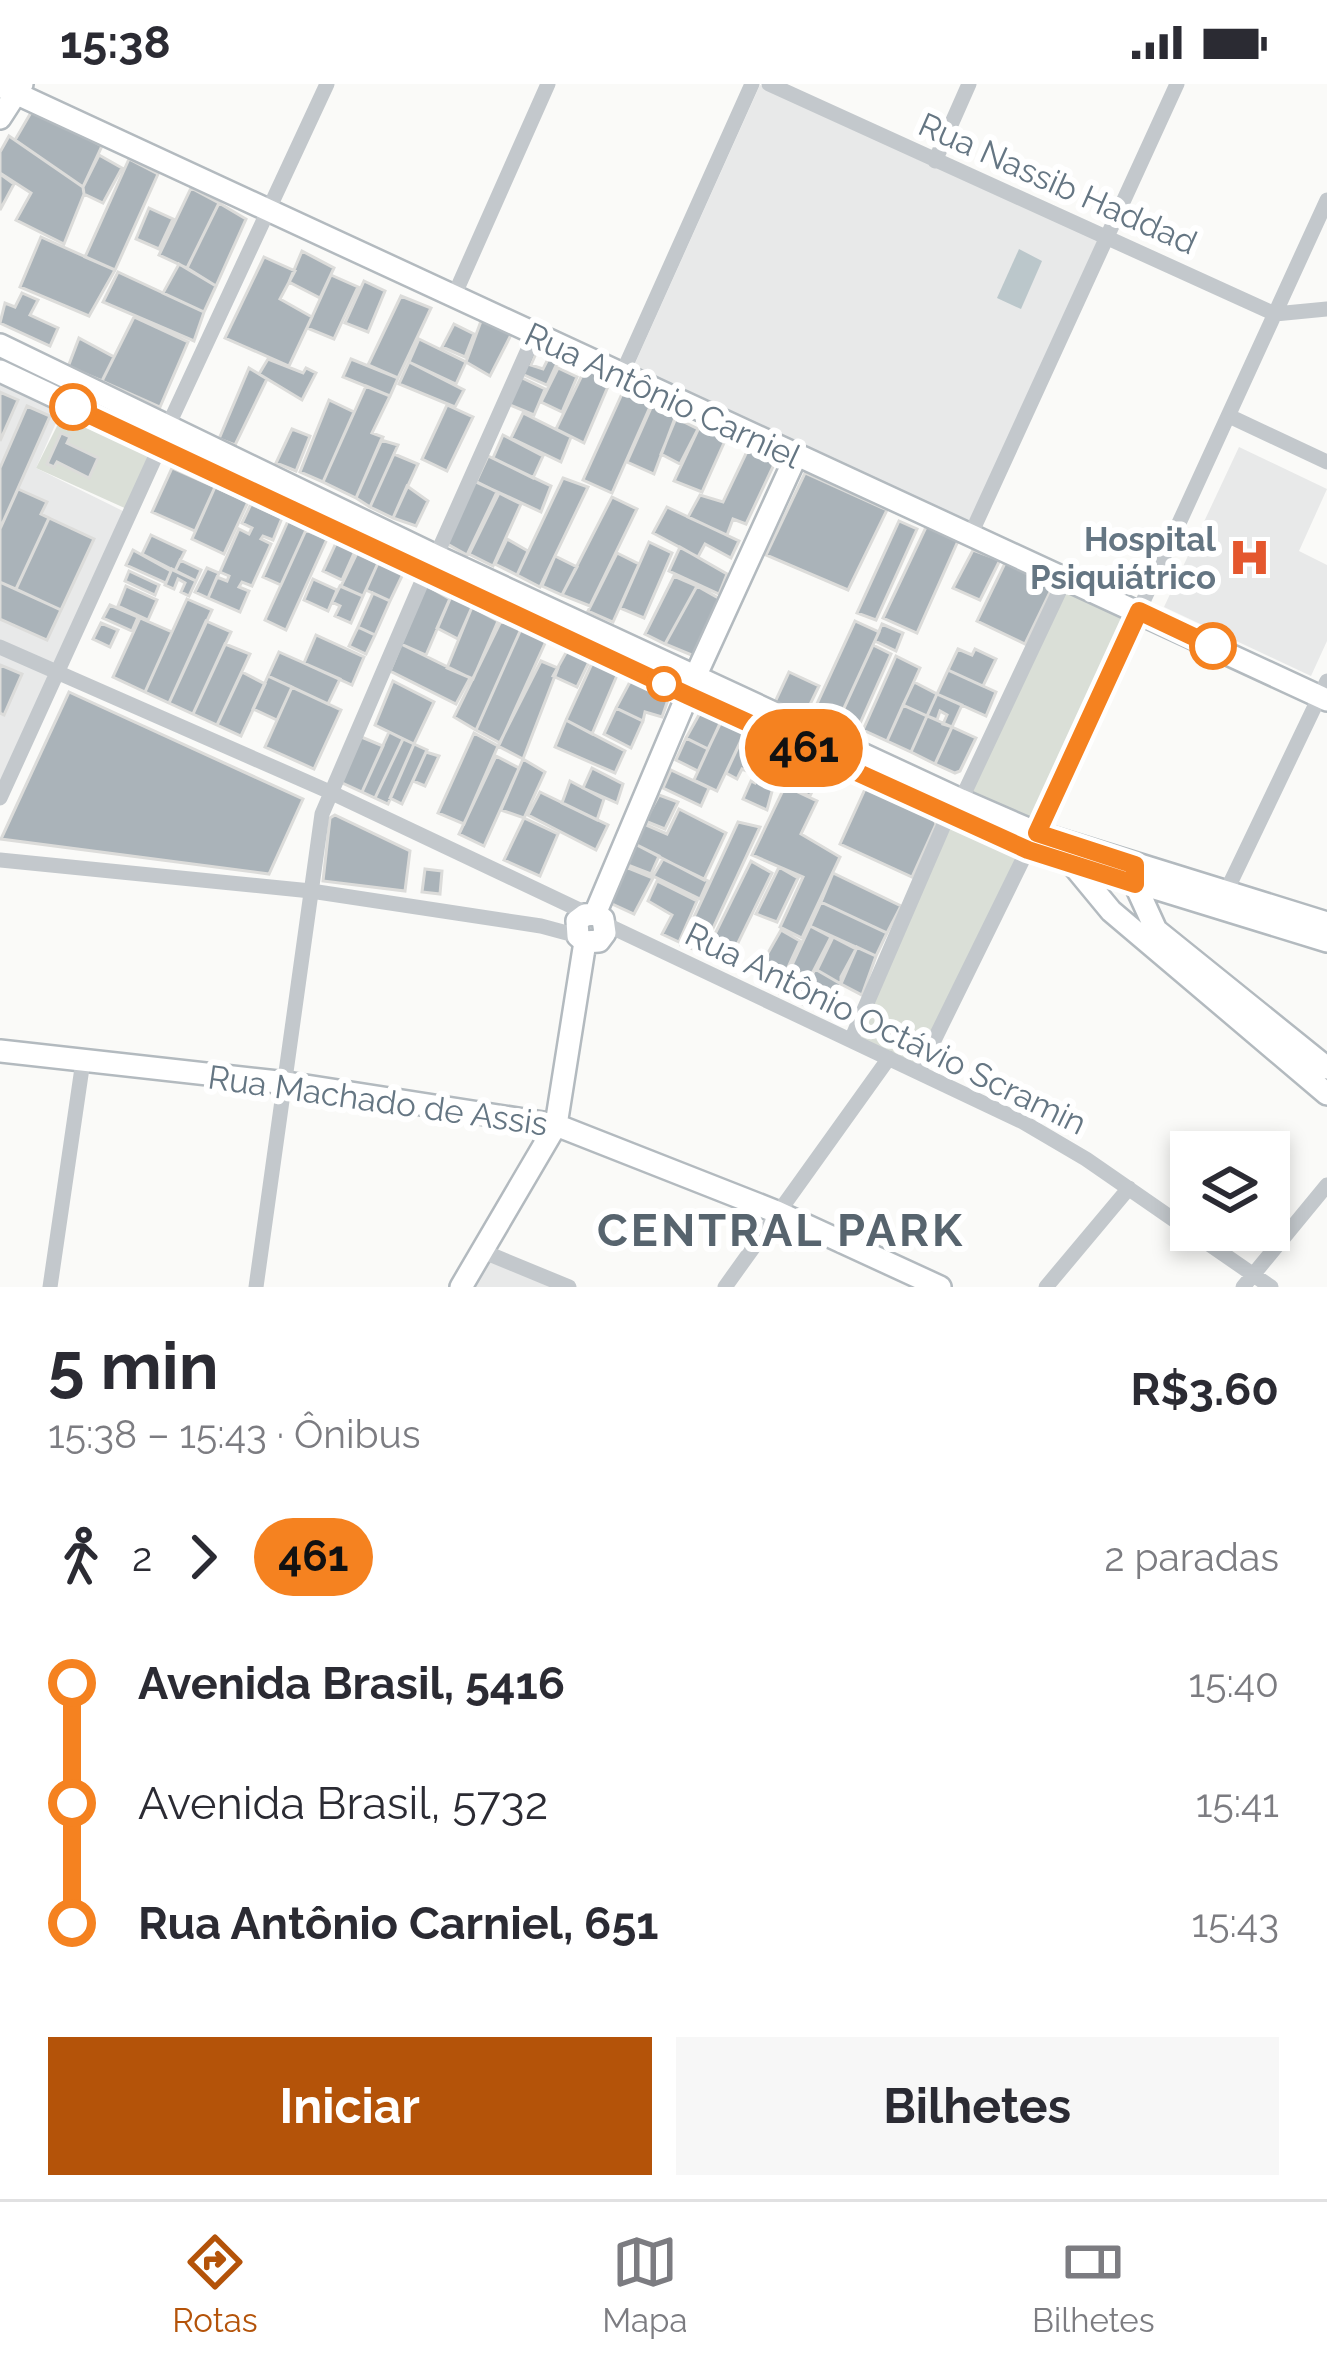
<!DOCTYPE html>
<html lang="pt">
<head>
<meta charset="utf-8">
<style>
  :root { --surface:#fff; --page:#f7f7f7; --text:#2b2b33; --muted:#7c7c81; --line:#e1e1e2; --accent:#b45309 }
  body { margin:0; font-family:Raleway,sans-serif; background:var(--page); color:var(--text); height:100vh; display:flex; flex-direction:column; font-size:45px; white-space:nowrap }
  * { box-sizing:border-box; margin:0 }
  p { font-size:39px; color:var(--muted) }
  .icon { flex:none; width:66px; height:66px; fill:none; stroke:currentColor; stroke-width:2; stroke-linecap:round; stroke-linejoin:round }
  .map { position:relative; height:1203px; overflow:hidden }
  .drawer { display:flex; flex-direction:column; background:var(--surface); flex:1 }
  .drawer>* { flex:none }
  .badge { padding:0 24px; border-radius:39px; font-size:42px; line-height:78px }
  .tools { position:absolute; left:1170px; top:1047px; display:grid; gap:24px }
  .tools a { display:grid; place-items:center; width:120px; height:120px; border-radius:0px; background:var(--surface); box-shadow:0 6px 18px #0003; font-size:60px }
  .map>.badge { position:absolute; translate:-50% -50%; box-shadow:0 0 0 6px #fff }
  .legs { display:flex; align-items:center; gap:18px; height:132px; padding:0 48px; font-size:39px }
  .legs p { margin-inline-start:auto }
  .head { display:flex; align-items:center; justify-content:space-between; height:204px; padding:0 48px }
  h1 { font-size:66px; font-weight:700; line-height:90px }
  .cta { display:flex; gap:24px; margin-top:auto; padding:24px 48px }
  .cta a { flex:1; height:138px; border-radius:0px; background:var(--accent); color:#fff; font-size:48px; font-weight:700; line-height:138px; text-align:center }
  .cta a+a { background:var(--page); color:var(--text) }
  ul { padding:0 48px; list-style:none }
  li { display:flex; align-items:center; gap:42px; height:120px; font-size:45px }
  li i { display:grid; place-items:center; width:18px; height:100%; margin:0 15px; background:currentColor }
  li i::after { content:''; width:30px; height:30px; margin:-15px; border:9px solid; border-radius:50%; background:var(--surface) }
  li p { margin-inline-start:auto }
  li:first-child i { background:linear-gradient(#0000 50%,currentColor 0) }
  li:last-child i { background:linear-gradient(currentColor 50%,#0000 0) }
  .status { display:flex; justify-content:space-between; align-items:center; height:84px; padding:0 60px; background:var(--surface); direction:ltr }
  .status svg { height:33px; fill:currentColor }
  .tab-bar { display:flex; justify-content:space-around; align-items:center; height:168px; border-top:3px solid var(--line); background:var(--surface); font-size:33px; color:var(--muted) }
  .tab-bar a { display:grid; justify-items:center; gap:6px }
  .tab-bar .selected { color:var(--accent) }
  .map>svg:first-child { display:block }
  .built { fill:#e8e9e9 }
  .green { fill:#dadfd7 }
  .water { fill:#bbc7cb }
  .building { fill:#aab3b9; stroke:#dcdcda; stroke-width:3 }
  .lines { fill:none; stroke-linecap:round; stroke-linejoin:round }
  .secondary-casing { stroke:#b3babf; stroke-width:26 }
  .street { stroke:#c3c8cc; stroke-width:15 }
  .secondary { stroke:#fff; stroke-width:21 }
  .line-1-casing { stroke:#fff; stroke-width:27 }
  .line-1 { stroke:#f58220; stroke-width:18 }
  .stop-1-dot { fill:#fff; stroke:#f58220; stroke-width:6 }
  .labels { text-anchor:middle; stroke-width:12; stroke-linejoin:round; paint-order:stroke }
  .street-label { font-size:33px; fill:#657683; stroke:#fff }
  .poi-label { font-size:33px; font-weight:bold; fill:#657683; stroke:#fff; text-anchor:end }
  .district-label { font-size:45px; font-weight:bold; letter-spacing:3px; fill:#57646e; stroke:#fff }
</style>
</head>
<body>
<div class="status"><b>15:38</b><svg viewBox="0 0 49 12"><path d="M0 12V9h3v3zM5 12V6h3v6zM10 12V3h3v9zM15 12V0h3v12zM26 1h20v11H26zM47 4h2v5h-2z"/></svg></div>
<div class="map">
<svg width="1327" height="1203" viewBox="0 0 1327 1203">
  <rect width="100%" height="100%" fill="#fafaf8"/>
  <path class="built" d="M760,1l345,151 -135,300 -342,-157z
    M0,291l64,30 -28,63 91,45 -72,156 -55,-27z
    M1239,363l88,42 -28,62 28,14v76l-16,35 -147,-69z
    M0,563l56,27 -56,124z
    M482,1167l86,36h-107z"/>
  <path class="green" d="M66,324l89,44 -26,58 -93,-42z
    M1065,495l74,32 -102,222 -76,-33z
    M949,729l79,36 -109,222 -68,-31z"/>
  <path class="water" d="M1019,165l23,12 -21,48 -24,-11z"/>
  <path class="building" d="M33,25l69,37 -19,41 -68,-47z
    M9,52l74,51 1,7 -20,50 -48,-24 15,-27 -31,-20v-21z
    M99,71l23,13 -19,35 -19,-9 -1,-7z
    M129,75l29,15 -43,96 -30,-13z
    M0,90l14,10 -14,26z
    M191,104l28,15 -32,65 -28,-13z
    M219,119l27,16 -30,67 -29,-18z
    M149,124l24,11 -14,30 -23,-10z
    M41,153l74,33 -26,46 -69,-29z
    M302,167l32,17 -14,30 -31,-16z
    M264,173l31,14 -15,28 32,18 -23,49 -64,-28z
    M179,180l37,22 -12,26 -41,-19z
    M118,188l86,40 -10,29 -91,-39z
    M331,191l27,12 -24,52 -27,-11z
    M364,197l21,10 -17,41 -23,-9z
    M22,209l16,7 -8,15 28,13 -8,18 -50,-23 5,-20 10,4z
    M401,212l30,12 -33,70 -30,-13z
    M484,229l30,16 -24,47 -24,-14z
    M134,233l54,25 -28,65 -58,-26z
    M454,240l20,10 -9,23 -23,-10z
    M79,254l35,19 -12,24 -34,-14z
    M419,255l47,23 -10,22 -47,-22z
    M532,266l5,1 -6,14 12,4 6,-12 9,4 -11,24 -25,-11z
    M268,275l35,14 3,-5 10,5 -14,27 -43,-26z
    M351,275l47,19 -8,18 -47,-19z
    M409,278l55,28 -9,17 -56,-23z
    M586,283l26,10 -28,66 -28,-14z
    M249,284l18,11 -32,66 -16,-6z
    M558,284l19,9 -15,35 -21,-10z
    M518,292l27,13 -11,26 -29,-12z
    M626,301l27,15 -41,93 -29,-13z
    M366,302l24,10 -18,37 11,4 -27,61 -33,-16z
    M0,308l18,8 -18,41z
    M655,315l23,11 -24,64 -27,-12z
    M329,316l25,12 -31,70 -23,-10z
    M447,321l26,12 -26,54 -25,-12z
    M27,322l23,10 -50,113v-61z
    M523,329l48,24 -10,25 -50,-24z
    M676,334l22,11 -18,35 -19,-10z
    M702,337l26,13 -26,58 -28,-11z
    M292,345l18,7 -14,35 -20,-8z
    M61,349l9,4 -3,6 31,15 -9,20 -32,-16 -3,5 -7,-3z
    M503,351l40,21 -10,22 -40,-20z
    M381,356l17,5 -28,62 -14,-9z
    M751,359l27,13 -32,68 -13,-5 -6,16 -39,-18 12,-22 23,7z
    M394,370l24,10 -25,54 -23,-11z
    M488,372l63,30 -10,26 -65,-30z
    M172,384l43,19 -20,44 -43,-19z
    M805,389l82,37 -39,80 -82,-35z
    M467,393l30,15 -30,63 -25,-14z
    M563,394l25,9 -48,100 -23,-12z
    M407,402l21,15 -12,25 -23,-8z
    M215,403l33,15 -24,52 -32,-15z
    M18,405l29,13 -6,12 8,4 -33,71 -16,-7v-53z
    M499,409l22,11 -28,62 -24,-12z
    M612,413l25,12 -47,97 -28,-11z
    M251,420l31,14 -9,22 -10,-4 -2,3 10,5 -19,42 -10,-4 -3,5 10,4 -9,21 -32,-14 9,-21 10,4 2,-5 -9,-4 19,-43 10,5 3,-6 -10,-5z
    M667,423l72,34 -8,17 -26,-14 -7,13 -45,-24z
    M49,434l45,21 -33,71 -45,-21z
    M288,437l18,9 -25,55 -18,-8z
    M899,437l18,8 -41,91 -19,-7z
    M927,441l31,16 -41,92 -34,-15z
    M306,446l21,9 -41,91 -21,-10z
    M151,451l34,16 -10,20 -33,-17z
    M507,455l21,12 -11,24 -22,-11z
    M649,458l23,11 -28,65 -24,-10z
    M336,459l19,8 -13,29 -19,-9z
    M680,463l47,27 -8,20 -50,-23z
    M133,466l38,21 -5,12 -40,-18z
    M973,466l27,10 -20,40 -27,-12z
    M357,469l21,10 -15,33 -22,-10z
    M617,469l22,11 -26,58 -25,-11z
    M555,472l22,11 -15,28 -20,-9z
    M180,476l21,10 -5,11 -21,-10z
    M1006,477l47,25 -28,58 -48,-23z
    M378,479l25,11 -13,27 -24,-11z
    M207,484l12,5 -11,25 -13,-6z
    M172,485l24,12 -7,15 -8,-4 4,-9 -7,-4 -4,10 -9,-4z
    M129,487l30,14 -4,10 -30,-14z
    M674,492l23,10 -32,58 -20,-10z
    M313,495l24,11 -9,21 -24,-11z
    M0,498l61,28 -14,30 -47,-21z
    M426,501l24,14 -24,56 -25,-11z
    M126,502l31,14 -9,20 -30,-14z
    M340,502l23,10 -12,27 -16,-7 5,-10 -8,-4z
    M697,502l23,13 -26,57 -29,-12z
    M373,509l17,8 -15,34 -17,-8z
    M451,512l21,11 -14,32 -21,-11z
    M187,515l25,11 -43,93 -24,-11z
    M110,521l28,12 -6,14 -29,-13z
    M472,523l26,14 -25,58 -26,-11z
    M140,534l32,14 -27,60 -32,-15z
    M206,537l25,11 -38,82 -24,-11z
    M501,537l20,8 -45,101 -22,-13z
    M855,537l24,11 -40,87 -24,-11z
    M101,539l17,7 -8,17 -17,-8z
    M882,540l21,9 -7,18 -21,-10z
    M358,543l17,8 -9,19 -17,-8z
    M521,545l25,12 -46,102 -24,-13z
    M316,551l48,22 -12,28 -48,-22z
    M225,560l25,10 -33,71 -24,-11z
    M401,560l69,34 -14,26 -66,-33z
    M873,561l18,9 -33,74 -19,-9z
    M568,565l21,13 -12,25 -24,-11z
    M958,565l14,6 3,-6 21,10 -13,27 -35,-16z
    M279,568l61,27 -12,25 -60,-28z
    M896,572l24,12 -33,73 -24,-11z
    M594,575l24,14 -26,61 -26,-14z
    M541,577l17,7 -35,91 -25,-13z
    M0,581l22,9 -18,41 -4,-2z
    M948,586l48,22 -10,24 -49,-22z
    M242,588l23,12 -24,52 -24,-11z
    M789,588l30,14 -14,29 -30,-13z
    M268,592l24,11 -15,33 -24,-11z
    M632,594l37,19 -7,20 -17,-5 -2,9 -27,-13z
    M393,597l41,21 -20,42 -39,-19z
    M914,598l23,12 -10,22 -24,-11z
    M292,603l49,23 -27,59 -49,-22z
    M69,608l234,107 -34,75 -268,-35z
    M937,610l25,11 -10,22 -9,-3 4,-9 -7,-4 -3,9 -10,-4z
    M903,621l24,11 -16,36 -24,-11z
    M616,624l27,13 -12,27 -27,-14z
    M700,629l21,9 -13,27 -22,-11z
    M927,632l25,11 -17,37 -24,-12z
    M566,636l59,31 -10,22 -60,-26z
    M721,637l24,11 -28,59 -23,-11z
    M952,643l24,11 -16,33 -5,2 -20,-9z
    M389,648l14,7 -28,59 -13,-6z
    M745,648l24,11 -15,31 -12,-5 -5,10 -11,-6z
    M474,649l24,13 -34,78 -26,-11z
    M359,652l24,10 -21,46 -24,-11z
    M686,654l22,11 -10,22 -22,-11z
    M403,655l11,5 -26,60 -13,-6z
    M769,659l24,11 -15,32 -4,-2 -7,26 -24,-11 8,-18 4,2 4,-9 -4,-2 10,-11 -4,-2z
    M414,660l13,6 -25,54 -12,-6z
    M426,668l13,4 -14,30 -12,-5z
    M793,670l30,14 -13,28 -30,-14z
    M496,672l23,12 -35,78 -25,-12z
    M523,675l22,13 -21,46 -23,-8z
    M592,684l31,16 -6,19 -34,-15z
    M671,686l38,18 -8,18 -38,-18z
    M570,697l34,18 -7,21 -35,-17z
    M785,702l32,15 -16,33 39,23 -38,81 -22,-11 23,-50 -51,-22z
    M866,703l68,32 2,5 -24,53 -72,-33z
    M540,708l68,33 -12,25 -68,-35z
    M659,711l19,7 -13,27 -20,-8z
    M679,725l47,24 -22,47 -71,-37 11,-19 23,10z
    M335,731l75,36 -5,40 -82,-10 7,-63z
    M524,734l34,16 -18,42 -36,-16z
    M738,738l22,5 -58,125 -21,-7z
    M633,759l26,13 -8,18 -26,-10z
    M663,775l45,22 -8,18 -47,-23z
    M751,777l21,12 -36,74 -22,-11z
    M626,783l27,11 -19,36 -26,-12z
    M779,783l19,11 -21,44 -21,-8z
    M425,785l17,2 -2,23 -18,-2z
    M833,789l68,33 -14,27 -66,-31z
    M657,797l40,20 -18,41 -17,-8 10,-19 -24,-14z
    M821,818l66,31 -11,23 -66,-30z
    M810,842l21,11 -33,64 -19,-8z
    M781,846l19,11 -16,35 -24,-9z
    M833,853l23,12 -15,28v7l-24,-14z
    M857,863l19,9 -14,39 -21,-11z
    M815,885l26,15 -15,29 -27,-10z"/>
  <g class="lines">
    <defs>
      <path id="secondary" d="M0,2l1327,614
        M0,34l22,-34
        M0,261l436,211 525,244 76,33 290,90
        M0,287l687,324 341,154 299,92
        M1073,781l38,46 216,183
        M1135,789v11l21,46 171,138
        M595,830l100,-237 101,-221
        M585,858l14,-1 6,-8 -2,-14 -8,-5
        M585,858l-7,-6 -1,-15 8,-6 10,-1
        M0,967l287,32 269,42 221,87 163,75
        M461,1203l95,-162 29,-183"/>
    </defs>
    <use href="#secondary" class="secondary-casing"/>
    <path class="street" d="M769,0l506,230 52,-5
      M935,77l34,-77
      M453,214l95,-214
      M621,292l131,-292
      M1229,332l98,46
      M168,342l159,-342
      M970,452l207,-452
      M436,472l98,-220
      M0,563l330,145 258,122
      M0,714l159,-349
      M961,716l104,-221
      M1037,749l290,-633
      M0,776l311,31 230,35 37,10
      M1225,810l102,-213
      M605,840l418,198 63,37 185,128
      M851,956l98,-227
      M919,987l109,-222
      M482,1167l87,36
      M50,1203l33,-226
      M256,1203l66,-473 104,-242
      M725,1203l164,-229
      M1046,1203l83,-99
      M1243,1203l84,-102"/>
    <use href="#secondary" class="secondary"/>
  </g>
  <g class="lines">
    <defs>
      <path id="line-1" d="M73,323l614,288 341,155 107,34v-19l-98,-32 102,-222 74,35"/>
    </defs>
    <use href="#line-1" class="line-1-casing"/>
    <use href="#line-1" class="line-1"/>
  </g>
  <defs>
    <symbol id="hospital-bare" viewBox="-9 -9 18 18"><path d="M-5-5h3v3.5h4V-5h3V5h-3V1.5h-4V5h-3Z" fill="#e4572e" stroke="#fff" stroke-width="2.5" paint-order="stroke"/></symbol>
  </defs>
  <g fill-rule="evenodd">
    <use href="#hospital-bare" x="1220" y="444" width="59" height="59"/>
  </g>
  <g class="stop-1-dot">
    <circle cx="73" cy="323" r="21"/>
    <circle cx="1213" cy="562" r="21"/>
    <circle cx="664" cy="600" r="15"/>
  </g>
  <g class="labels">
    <g class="street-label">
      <text transform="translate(1058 99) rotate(24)" y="12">Rua Nassib Haddad</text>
      <text transform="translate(663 311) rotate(25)" y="12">Rua Antônio Carniel</text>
      <text transform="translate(886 944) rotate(26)" y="12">Rua Antônio Octávio Scramin</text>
      <text transform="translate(378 1016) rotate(8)" y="12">Rua Machado de Assis</text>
    </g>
    <g class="poi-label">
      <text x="1216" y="467">Hospital<tspan x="1216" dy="38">Psiquiátrico</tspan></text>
    </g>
    <g class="district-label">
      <text x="781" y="1162">CENTRAL PARK</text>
    </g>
  </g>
</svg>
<div class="tools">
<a><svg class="icon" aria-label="layers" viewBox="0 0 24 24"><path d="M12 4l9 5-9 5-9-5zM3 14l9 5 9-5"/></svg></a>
</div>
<b class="badge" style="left:804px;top:664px;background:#f58220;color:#111">461</b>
</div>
<section class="drawer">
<div class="head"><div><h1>5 min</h1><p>15:38 – 15:43 · Ônibus</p></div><b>R$3.60</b></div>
<div class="legs"><svg class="icon" aria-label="walk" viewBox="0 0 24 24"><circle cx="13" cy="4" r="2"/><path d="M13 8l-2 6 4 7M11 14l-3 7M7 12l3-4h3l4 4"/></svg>2<svg class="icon" aria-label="forward" viewBox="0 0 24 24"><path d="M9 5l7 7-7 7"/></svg><b class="badge" style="background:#f58220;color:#111">461</b><p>2 paradas</p></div>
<ul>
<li><i style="color:#f58220"></i><b>Avenida Brasil, 5416</b><p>15:40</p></li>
<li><i style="color:#f58220"></i><span>Avenida Brasil, 5732</span><p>15:41</p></li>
<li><i style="color:#f58220"></i><b>Rua Antônio Carniel, 651</b><p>15:43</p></li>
</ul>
<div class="cta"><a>Iniciar</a><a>Bilhetes</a></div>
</section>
<nav class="tab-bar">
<a class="selected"><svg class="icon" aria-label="directions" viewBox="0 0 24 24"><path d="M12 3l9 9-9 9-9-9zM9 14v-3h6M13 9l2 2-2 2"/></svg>Rotas</a>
<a><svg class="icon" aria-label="map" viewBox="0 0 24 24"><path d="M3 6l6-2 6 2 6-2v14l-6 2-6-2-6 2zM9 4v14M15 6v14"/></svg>Mapa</a>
<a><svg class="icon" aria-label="tickets" viewBox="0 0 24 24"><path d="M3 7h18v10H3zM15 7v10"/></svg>Bilhetes</a>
</nav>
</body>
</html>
